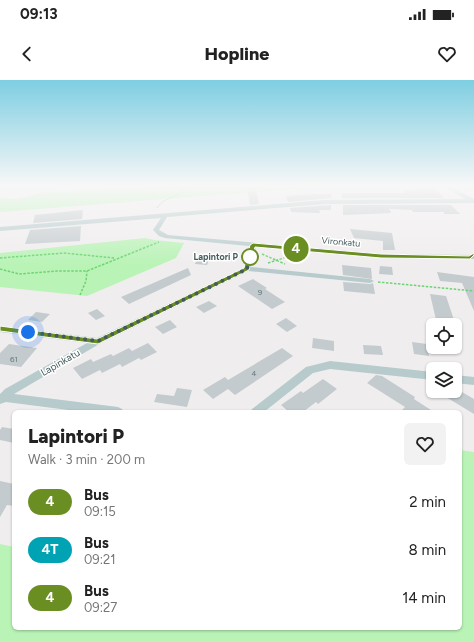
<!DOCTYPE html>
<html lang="en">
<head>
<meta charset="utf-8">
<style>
  :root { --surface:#fff; --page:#f2f2f2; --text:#222; --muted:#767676 }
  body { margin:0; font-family:Figtree,sans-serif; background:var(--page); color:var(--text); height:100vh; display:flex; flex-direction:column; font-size:15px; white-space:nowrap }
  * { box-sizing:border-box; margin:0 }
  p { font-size:13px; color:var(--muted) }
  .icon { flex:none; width:22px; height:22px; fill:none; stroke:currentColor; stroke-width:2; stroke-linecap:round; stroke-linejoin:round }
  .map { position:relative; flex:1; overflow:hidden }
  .panel { position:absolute; left:12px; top:330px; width:450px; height:220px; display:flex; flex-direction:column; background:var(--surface); border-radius:6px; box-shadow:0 1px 3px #0004 }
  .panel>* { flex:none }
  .badge { padding:0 8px; border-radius:13px; font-size:14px; line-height:26px }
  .controls { position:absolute; left:426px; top:238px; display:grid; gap:8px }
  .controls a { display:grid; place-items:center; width:36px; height:36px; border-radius:6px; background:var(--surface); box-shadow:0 1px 3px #0004; font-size:20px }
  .you { position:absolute; width:20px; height:20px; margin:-10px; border:3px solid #fff; border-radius:50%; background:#1a73e8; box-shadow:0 0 0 6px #1a73e833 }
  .map>.badge { position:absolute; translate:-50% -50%; box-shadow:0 0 0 2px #fff }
  .round { display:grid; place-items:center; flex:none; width:42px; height:42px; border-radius:6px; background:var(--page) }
  .head { display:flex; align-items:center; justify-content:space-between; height:68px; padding:0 16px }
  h1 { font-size:19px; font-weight:800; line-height:30px }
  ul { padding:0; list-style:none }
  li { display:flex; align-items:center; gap:12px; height:48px; padding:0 16px }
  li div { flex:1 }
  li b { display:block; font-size:15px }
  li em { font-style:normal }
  li .badge { min-width:44px; font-weight:700; text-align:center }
  .status { display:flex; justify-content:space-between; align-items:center; height:28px; padding:0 20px; background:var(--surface); direction:ltr }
  .status svg { height:11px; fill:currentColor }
  header { display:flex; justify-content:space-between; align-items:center; height:52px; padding:0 16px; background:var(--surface); font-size:18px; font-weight:800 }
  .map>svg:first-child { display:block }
  .green { fill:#b9f3b6 }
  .building { fill:#c3cbce }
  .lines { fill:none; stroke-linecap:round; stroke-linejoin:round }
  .path-far1 { stroke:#6bd473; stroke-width:1; stroke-dasharray:2 1; stroke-linecap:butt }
  .path { stroke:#6bd473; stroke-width:1.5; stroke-dasharray:2.5 1.5; stroke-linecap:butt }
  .minor { fill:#b7cbcc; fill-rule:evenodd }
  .line { fill:#6b8e23; stroke:#fff }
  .walk { stroke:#445b5c; stroke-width:4; stroke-dasharray:0 7.2 }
  .stop-dot { fill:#fff; stroke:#6b8e23; stroke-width:2 }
  .labels { text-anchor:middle; stroke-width:3; stroke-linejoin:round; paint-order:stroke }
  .number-label { font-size:8px; fill:#647778 }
  .far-street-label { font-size:9px; fill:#445b5c; stroke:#fff }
  .far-stop-label { font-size:9px; font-weight:bold; fill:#445b5c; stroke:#fff; text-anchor:end }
  .street-label { font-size:10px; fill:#445b5c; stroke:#fff }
</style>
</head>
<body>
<div class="status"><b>09:13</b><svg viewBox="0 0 49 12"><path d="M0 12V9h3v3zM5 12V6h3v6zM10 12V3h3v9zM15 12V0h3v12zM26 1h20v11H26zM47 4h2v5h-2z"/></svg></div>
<header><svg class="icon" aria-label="back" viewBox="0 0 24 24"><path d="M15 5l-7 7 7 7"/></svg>Hopline<svg class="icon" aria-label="heart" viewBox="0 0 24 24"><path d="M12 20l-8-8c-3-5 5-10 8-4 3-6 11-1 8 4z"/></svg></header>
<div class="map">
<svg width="474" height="562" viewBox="0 0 474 562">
  <rect width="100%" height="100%" fill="#f0edee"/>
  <path class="green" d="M169,106h161l-330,26v-14l18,1 21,-6 11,-1z
    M145,158l9,2 30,3 -8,15 -89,38 -87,-9v-34z
    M460,370l14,2v190h-474v-98l14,3v81h446z"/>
  <path class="building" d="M255,106l4,18 -9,1 -3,-18z
    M434,108l10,10h-102v-5h64l-3,-3z
    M315,114h17l-1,4 -43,4 -2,-6z
    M331,125v5h-12l1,3 -29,-1 -1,-4z
    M343,125h45l3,8 -48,2z
    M388,125h63l9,9h-16v-2h-31l-1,-2 -22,-1z
    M83,130l-1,9 -49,4 2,-8z
    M81,146l-1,15 -55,3 5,-14z
    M350,149l42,4 3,17h-12v-9l-29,-3z
    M199,174l12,1 -4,10 -12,-1z
    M342,185l29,3 1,11 -29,-4z
    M380,186l12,1 1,8 -14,-1z
    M188,188l3,7 -62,29 -8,-7z
    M437,192l37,5v34l-12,-28 -22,-2z
    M253,199l14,9 -2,1 20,13 -13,7 -34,-23z
    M343,202l27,2 3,-1 2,11 -31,-3z
    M430,214l16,2 10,30 -19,-2z
    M209,221l8,5 -13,7 -8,-6z
    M97,229l8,7 -9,4 -8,-7z
    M36,232l14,2 -8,8 -14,-2z
    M286,238l11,8 -10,6 -11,-8z
    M170,240l7,7 -14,7 -8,-7z
    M313,258l21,3v10l-22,-3z
    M412,262l15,2 2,12 -15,-2z
    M148,263l9,9 -16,8 -2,-2 -17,9 -2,-3 -18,9 -2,-3 -18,9 -9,-11 18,-9 2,3 18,-8 2,2 16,-8 3,3z
    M9,264l28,4 -16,19 -21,-3v-11z
    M363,265l18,1 2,9 -19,-1z
    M282,268l11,8 -58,39 -7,-6 -15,10 -10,-9 22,-13 3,3z
    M376,295l6,1 33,21 -1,2 20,13h-34l5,-5 -38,-24z
    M323,299l14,10 -19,15 -2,-2 -13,10h-14l-8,-7 20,-14 2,2z
    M177,308l15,2 -5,17 -33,-5 3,-8 17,2z
    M455,308l19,11v15l-38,-23h19z
    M2,347l12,2v14l-14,-3v-10z
    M0,401l14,3v22l-7,-1 -7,12z"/>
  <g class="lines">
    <path class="path-far1" d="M157,128l5,-6 23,-11 -9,-5"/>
    <path class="path" d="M262,174l23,10
      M0,178l64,-5 50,5
      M268,183l22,-7
      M0,189l19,5 38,-3h30l72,-29
      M378,202l96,9
      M80,215l6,-14 1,-10"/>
    <path class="minor" d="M443,106h7l24,13v4l-149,1 -158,13 -8,13 9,5 213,19 93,1v4l-93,-1 -125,-11 -5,20 119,12 4,2 -4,2 -122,-12 -147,72 -87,51 104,13 4,2 2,3h-40l-78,-10 -6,2v-10l5,-5 82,-46 -87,-11v-6l97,12 147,-70 5,-22 -84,-8 -6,-2 -6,-6 8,-12 -161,13v-4l325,-27 140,-1z
      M330,281l103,11v8l-103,-11 -17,4 -49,39h-14l2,-3 54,-42z
      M455,295l19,2v8l-19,-2z"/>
  </g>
  <linearGradient id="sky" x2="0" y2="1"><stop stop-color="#7ecee2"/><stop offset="0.57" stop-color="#f8f7f7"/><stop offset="1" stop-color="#f8f7f7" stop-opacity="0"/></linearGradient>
  <rect width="474" height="185" fill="url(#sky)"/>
  <path class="line" d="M253,163l128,11 88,2 5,-3v2l-4,4 -89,-1 -126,-11 -6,23 -151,74 -98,-13v-5l97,13 147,-71 6,-23z"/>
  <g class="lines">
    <path class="walk" d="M28,252l70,9 149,-72 3,-12"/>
  </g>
  <circle class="stop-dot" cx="250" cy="177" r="8"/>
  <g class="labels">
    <g class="number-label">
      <text x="260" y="215">9</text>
      <text x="14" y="282">61</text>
      <text x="254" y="296">4</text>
    </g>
    <g class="far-street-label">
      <text transform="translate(341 162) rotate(5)" y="3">Vironkatu</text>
    </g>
    <g class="far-stop-label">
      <text x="238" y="180">Lapintori P</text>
    </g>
    <g class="street-label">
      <text transform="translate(60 282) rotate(-30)" y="4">Lapinkatu</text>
    </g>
  </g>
</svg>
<div class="controls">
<a><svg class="icon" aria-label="locate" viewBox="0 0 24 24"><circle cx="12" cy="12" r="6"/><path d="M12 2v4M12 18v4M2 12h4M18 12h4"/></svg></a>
<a><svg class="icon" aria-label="layers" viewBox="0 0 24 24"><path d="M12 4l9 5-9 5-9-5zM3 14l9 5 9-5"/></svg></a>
</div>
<div class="you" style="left:28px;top:252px"></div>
<b class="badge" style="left:296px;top:169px;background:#6b8e23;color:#fff">4</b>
<section class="panel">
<div class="head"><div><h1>Lapintori P</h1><p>Walk · 3 min · 200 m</p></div><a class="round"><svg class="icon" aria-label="heart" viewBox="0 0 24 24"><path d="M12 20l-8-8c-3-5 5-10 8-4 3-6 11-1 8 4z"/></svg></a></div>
<ul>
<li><span class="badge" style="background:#6b8e23;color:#fff">4</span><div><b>Bus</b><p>09:15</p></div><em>2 min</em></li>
<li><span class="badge" style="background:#00a3b4;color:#fff">4T</span><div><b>Bus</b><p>09:21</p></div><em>8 min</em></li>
<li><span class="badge" style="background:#6b8e23;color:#fff">4</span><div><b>Bus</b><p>09:27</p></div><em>14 min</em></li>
</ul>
</section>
</div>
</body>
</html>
